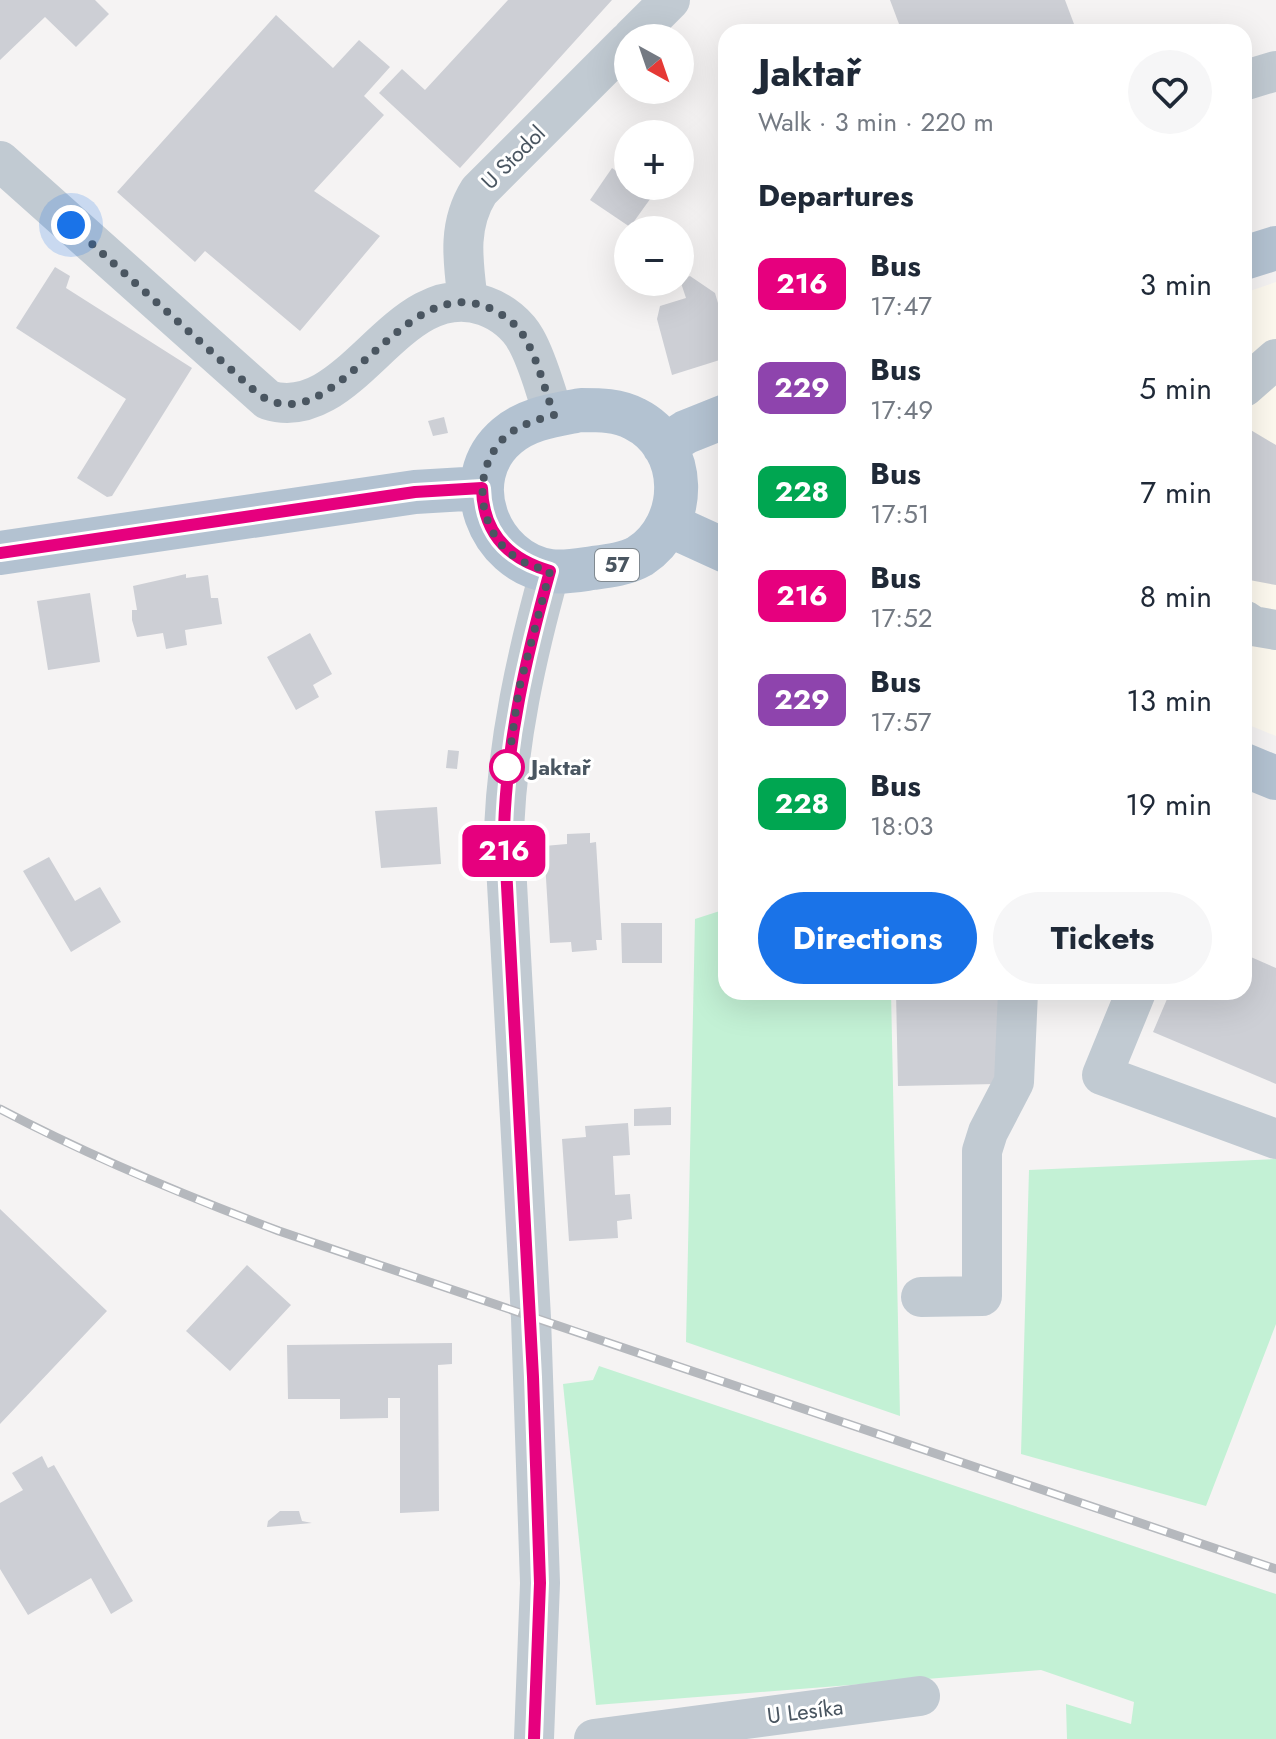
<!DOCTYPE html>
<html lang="en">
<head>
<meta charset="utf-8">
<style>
  :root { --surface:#fff; --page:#f6f6f7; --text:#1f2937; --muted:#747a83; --accent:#1a73e8 }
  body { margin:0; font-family:Jost,sans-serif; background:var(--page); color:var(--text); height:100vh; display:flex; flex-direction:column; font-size:30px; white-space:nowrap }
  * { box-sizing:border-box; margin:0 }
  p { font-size:26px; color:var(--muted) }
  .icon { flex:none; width:44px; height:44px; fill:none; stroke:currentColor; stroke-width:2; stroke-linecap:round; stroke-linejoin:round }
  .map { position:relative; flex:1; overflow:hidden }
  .drawer { position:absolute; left:718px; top:24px; width:534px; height:976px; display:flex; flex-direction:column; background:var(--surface); border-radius:24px; box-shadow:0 8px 32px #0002 }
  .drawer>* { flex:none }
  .badge { padding:0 16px; border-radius:12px; font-size:28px; line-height:52px }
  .needle { width:52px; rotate:140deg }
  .controls { position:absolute; left:614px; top:24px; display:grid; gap:16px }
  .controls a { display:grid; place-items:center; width:80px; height:80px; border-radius:50%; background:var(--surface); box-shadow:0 8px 32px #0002; font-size:40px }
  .you { position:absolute; width:40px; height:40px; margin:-20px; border:6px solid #fff; border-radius:50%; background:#1a73e8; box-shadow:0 0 0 12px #1a73e833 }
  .map>.badge { position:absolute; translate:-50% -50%; box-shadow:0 0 0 4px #fff }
  h2 { padding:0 40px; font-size:30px; line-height:72px }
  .round { display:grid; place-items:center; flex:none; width:84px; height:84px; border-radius:42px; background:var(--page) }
  .headline { display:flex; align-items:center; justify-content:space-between; height:136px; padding:0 40px }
  h1 { font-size:38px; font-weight:700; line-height:60px }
  .button { display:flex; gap:16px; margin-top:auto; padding:16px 40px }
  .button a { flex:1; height:92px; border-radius:48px; background:var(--accent); color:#fff; font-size:32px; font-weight:700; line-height:92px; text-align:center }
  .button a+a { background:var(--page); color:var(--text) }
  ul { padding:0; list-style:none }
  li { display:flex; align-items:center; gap:24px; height:104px; padding:0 40px }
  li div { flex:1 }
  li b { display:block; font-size:30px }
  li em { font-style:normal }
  li .badge { min-width:88px; font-weight:700; text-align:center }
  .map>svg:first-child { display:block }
  .commercial { fill:#fdf9ef }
  .green { fill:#c3f1d5 }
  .building { fill:#cdcfd5 }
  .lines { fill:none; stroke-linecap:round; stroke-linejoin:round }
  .minor { stroke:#c1cad2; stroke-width:40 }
  .major { stroke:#b3c2d1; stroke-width:44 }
  .rail-casing { stroke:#b5b8bd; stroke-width:9 }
  .rail { stroke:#fff; stroke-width:6; stroke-dasharray:18; stroke-linecap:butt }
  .line-casing { stroke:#fff; stroke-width:18 }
  .line { stroke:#e6007e; stroke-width:12 }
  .walk { stroke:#4a5661; stroke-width:8; stroke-dasharray:0 14.4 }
  .stop-dot { fill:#fff; stroke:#e6007e; stroke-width:4 }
  .labels { text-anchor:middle; stroke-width:6; stroke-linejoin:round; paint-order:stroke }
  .shield { fill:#fff; stroke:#808990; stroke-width:2 }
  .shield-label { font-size:20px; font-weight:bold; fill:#4a5661 }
  .street-label { font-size:22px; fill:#4a5661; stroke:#fff }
  .stop-label { font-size:22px; font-weight:bold; fill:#4a5661; stroke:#fff; text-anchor:start }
</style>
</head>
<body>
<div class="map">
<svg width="1276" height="1739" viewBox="0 0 1276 1739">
  <rect width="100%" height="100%" fill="#f5f3f3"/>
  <path class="commercial" d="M1276,282v454l-32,-13v-430z"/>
  <path class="green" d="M726,909v83h165l9,424 -214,-74 9,-423z
    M1276,1159v165l-70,182 -185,-52 8,-284z
    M599,1366l677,228v145h-209l-1,-35 65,20 3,-22 -93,-32 -445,35 -33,-321 30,-4z"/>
  <path class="building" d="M0,0h95l14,14 -33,33 -31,-30 -45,43z
    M508,0h104l-152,168 -81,-75 23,-24 23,21z
    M890,0h175l12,32h-175z
    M276,15l57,53 26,-28 31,27 -26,29 20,19 -70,76 66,45 -80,95 -95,-80 -10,11 -78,-70z
    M612,168l16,11v7h11l14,9 -23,32 -40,-27z
    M55,267l15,9 -4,12 126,80 -80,128 -5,1 -30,-19 49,-79 -110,-71z
    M690,276l25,17 11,37v28l-54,17 -15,-56 3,-13 26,-8 -6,-18z
    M444,417l4,16 -15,3 -5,-15z
    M1244,426l32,19v140l-32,-6z
    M186,574v4l22,-3 3,23h7l4,26 -37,6 2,15 -21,4 -3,-16 -26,4 -5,-17v-10h5l-4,-24z
    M90,593l10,69 -52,8 -11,-69z
    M310,633l22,41 -19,11 6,12 -23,13 -29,-53z
    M448,750l11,1 -2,18 -11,-1z
    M437,807l4,57 -60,4 -6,-57z
    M590,833v10l6,-1 6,98h-6l1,10 -25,2 -1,-10 -21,1 -6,-97 23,-2v-10z
    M49,857l26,44 25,-14 21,35 -50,30 -48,-81z
    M621,923h41v40h-40z
    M1244,954l32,14v116l-123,-52 17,-40h74z
    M896,992h103l-3,92 -98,2z
    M671,1107v18l-37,1v-17z
    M628,1123l2,32 -17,1 2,39 15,-1 2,25 -15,2 1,17 -49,3 -7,-102 24,-2 -1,-11z
    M0,1209l107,102 -107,113z
    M247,1265l44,40 -61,66 -44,-40z
    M452,1343v21l-14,1 1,146 -39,2v-115h-12v20l-48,1v-20h-52l-1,-54z
    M42,1456l6,12 6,-3 79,136 -22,13 -20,-36 -63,37 -28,-46v-66l23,-13 -11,-17z
    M280,1511h19l3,10 10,2 -45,4 1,-6z"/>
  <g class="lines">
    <path class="minor" d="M632,38l38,-38
      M1246,80l30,-9
      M0,161l268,239c84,26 129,-126 217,-94 17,6 33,19 41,34 13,23 19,51 28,75
      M468,302c-5,-41 -11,-76 11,-111l149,-149
      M1244,387l32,-28
      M1244,620l9,6 23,4
      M1136,992l-34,83 174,64
      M921,1297l61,-1v-145l6,-19 26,-50 4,-90
      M534,1739l6,-156 -9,-265 -27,-489c4,-89 22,-172 46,-258
      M594,1739l326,-43"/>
    <path class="major" d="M1244,258l32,-10
      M581,410c19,0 37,0 54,9 54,27 54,105 5,137 -14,8 -31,10 -47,12 -14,2 -29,5 -43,3 -61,-9 -94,-92 -43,-135 21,-18 49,-21 74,-26z
      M664,446l22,-14 40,-16
      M669,525l57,26
      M0,553l415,-61 67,-4
      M1244,765l32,13"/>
    <defs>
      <path id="rail" d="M0,1109c91,48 183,86 279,122l997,338"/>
    </defs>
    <use href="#rail" class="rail-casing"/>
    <use href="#rail" class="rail"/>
  </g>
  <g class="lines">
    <defs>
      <path id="line" d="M0,553l415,-61 67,-4c1,45 26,71 68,83 -24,86 -43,169 -46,258l29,548 7,206 -6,156"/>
    </defs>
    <use href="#line" class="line-casing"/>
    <use href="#line" class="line"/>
    <path class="walk" d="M71,225l186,168c76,56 140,-118 227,-87 17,6 34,18 42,34 13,23 19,51 28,75 -18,5 -36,10 -50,23 -32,32 -27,88 7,116 11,9 24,13 39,17l-31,118 -12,83v-5"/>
  </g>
  <circle class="stop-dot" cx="507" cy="767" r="16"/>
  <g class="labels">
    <rect class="shield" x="595" y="549" width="44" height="32" rx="6"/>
    <g class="shield-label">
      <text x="617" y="572">57</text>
    </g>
    <g class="street-label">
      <text transform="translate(513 157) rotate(-45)" y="8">U Stodol</text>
      <text transform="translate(805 1711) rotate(-7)" y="8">U Lesíka</text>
    </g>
    <g class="stop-label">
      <text x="531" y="775">Jaktař</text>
    </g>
  </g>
</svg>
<div class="controls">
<a><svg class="needle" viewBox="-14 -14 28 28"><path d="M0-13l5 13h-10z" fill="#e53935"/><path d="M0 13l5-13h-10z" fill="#747a83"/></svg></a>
<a>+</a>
<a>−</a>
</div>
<div class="you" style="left:71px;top:225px"></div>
<b class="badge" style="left:504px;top:851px;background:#e6007e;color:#fff">216</b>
<section class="drawer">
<div class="headline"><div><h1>Jaktař</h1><p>Walk · 3 min · 220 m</p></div><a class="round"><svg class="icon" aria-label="heart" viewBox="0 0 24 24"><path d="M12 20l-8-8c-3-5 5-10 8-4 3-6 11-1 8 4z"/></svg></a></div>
<h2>Departures</h2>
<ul>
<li><span class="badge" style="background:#e6007e;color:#fff">216</span><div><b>Bus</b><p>17:47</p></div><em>3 min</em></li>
<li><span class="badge" style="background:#8e44ad;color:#fff">229</span><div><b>Bus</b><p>17:49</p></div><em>5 min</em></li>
<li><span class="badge" style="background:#00a651;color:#fff">228</span><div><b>Bus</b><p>17:51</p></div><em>7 min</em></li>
<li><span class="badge" style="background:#e6007e;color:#fff">216</span><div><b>Bus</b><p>17:52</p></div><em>8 min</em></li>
<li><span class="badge" style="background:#8e44ad;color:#fff">229</span><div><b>Bus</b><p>17:57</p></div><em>13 min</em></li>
<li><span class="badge" style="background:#00a651;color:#fff">228</span><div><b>Bus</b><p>18:03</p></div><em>19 min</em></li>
</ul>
<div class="button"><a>Directions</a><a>Tickets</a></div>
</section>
</div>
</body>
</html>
